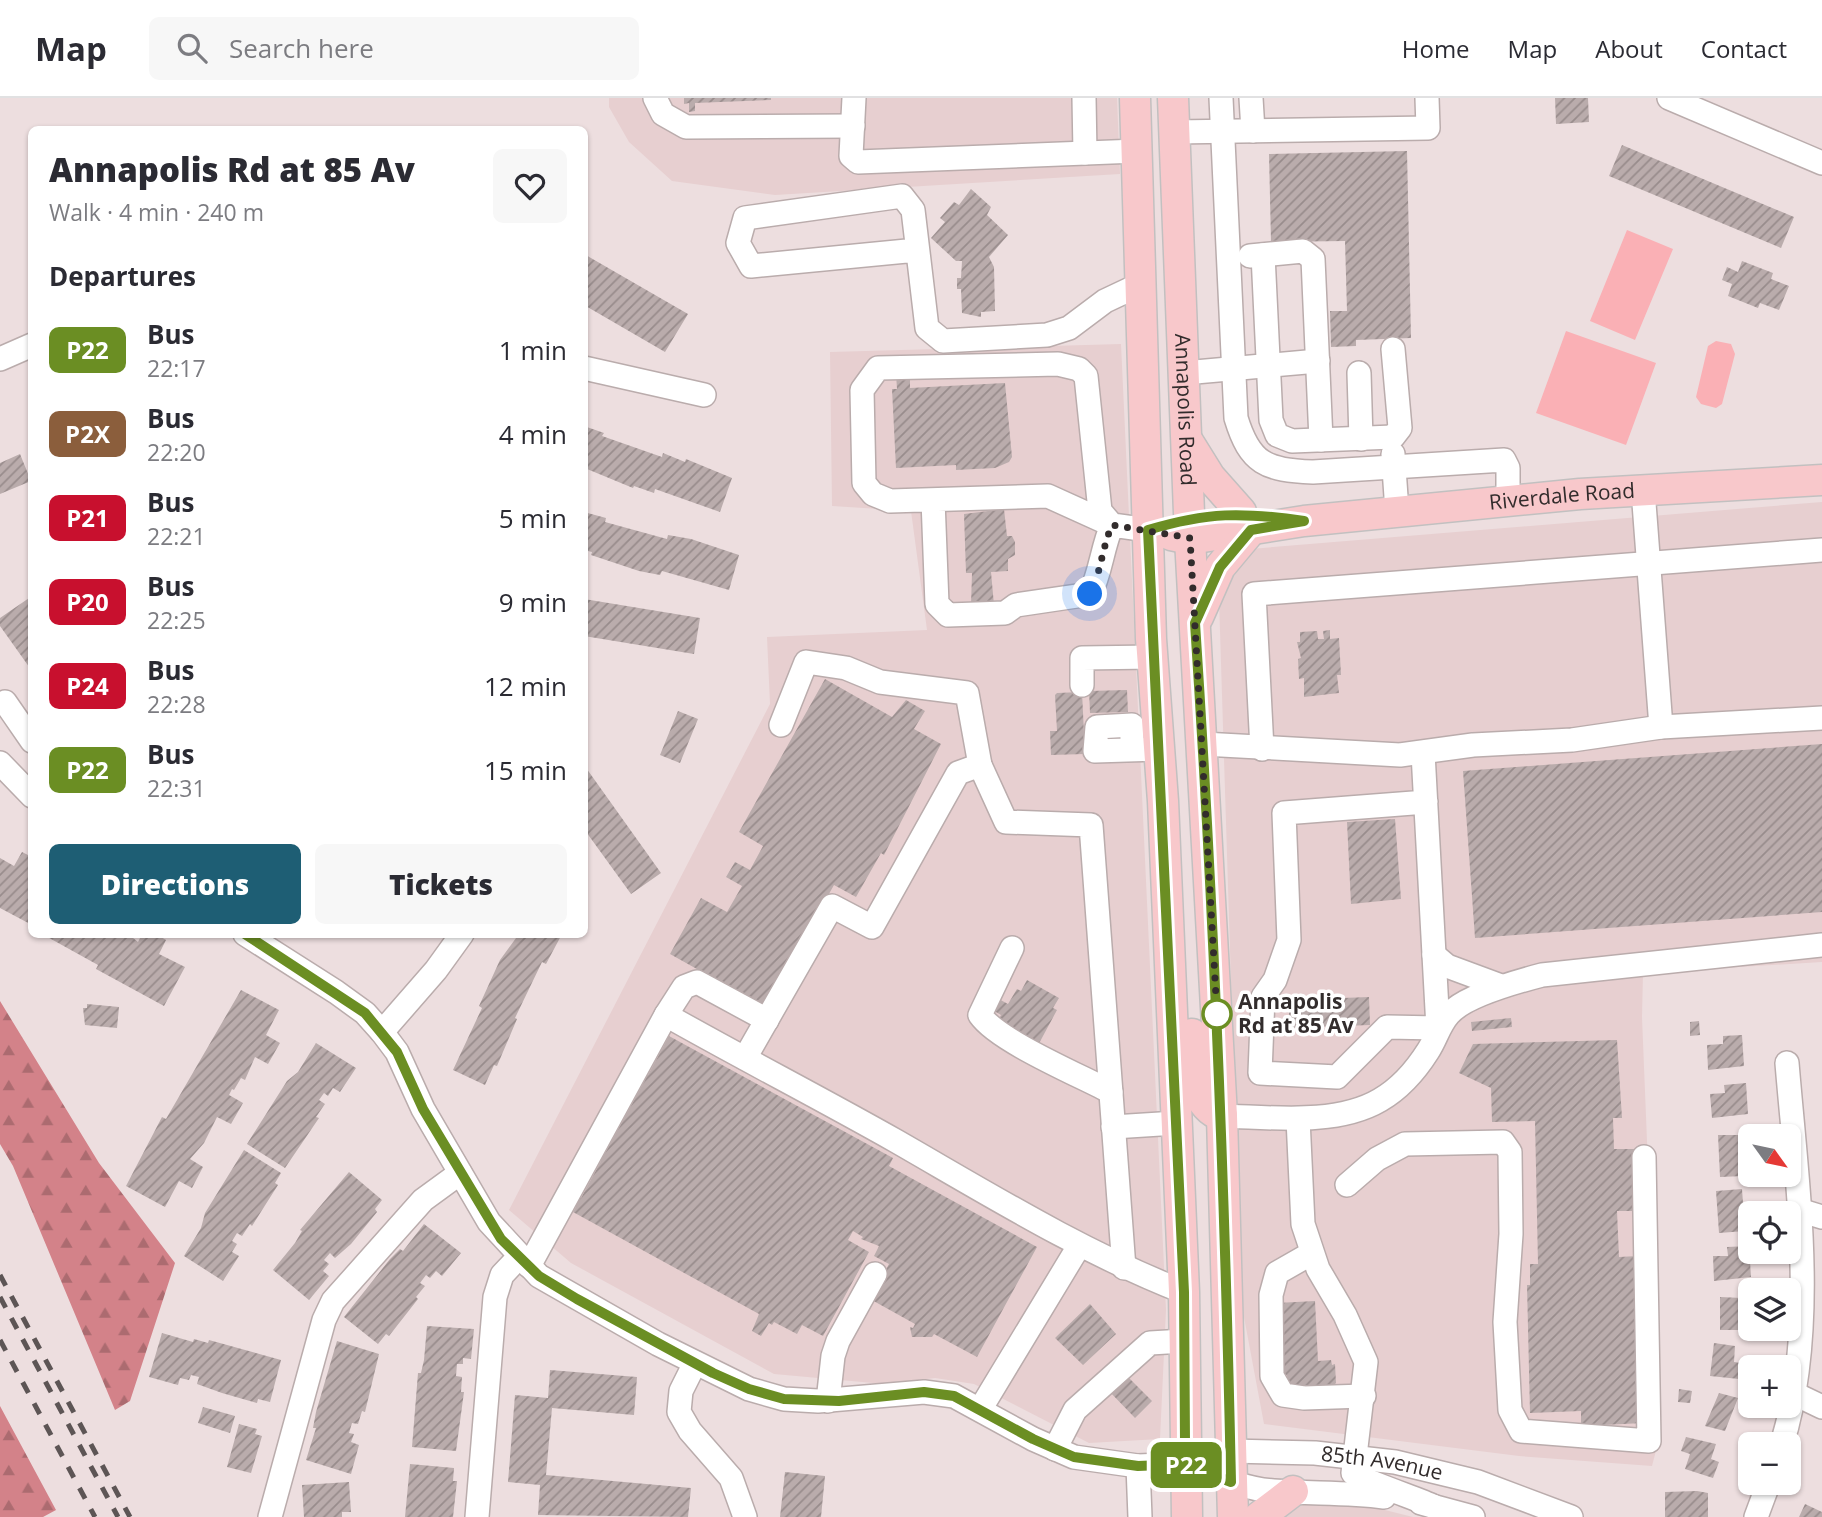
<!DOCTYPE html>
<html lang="en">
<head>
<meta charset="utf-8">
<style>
  :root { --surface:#fff; --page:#f7f7f7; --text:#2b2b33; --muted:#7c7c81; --line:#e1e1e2; --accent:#1e5e74 }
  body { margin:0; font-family:"Open Sans",sans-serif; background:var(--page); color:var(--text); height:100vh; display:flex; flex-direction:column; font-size:26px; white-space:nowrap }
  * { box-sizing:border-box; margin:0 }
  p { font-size:23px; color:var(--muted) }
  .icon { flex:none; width:38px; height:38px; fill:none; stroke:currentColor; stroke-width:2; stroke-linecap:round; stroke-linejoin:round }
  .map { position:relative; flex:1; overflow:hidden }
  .side { position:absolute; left:28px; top:28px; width:560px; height:812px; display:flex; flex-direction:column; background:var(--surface); border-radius:10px; box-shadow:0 2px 5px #0004 }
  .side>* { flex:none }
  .badge { padding:0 14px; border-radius:10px; font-size:24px; line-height:46px }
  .needle { width:46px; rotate:123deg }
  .tools { position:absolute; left:1738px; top:1026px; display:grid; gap:14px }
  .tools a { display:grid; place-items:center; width:63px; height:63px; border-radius:10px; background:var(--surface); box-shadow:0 2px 5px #0004; font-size:35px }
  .you { position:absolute; width:35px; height:35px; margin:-18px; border:5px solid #fff; border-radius:50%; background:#1a73e8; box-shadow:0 0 0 10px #1a73e833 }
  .map>.badge { position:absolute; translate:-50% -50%; box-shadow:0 0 0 4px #fff }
  h2 { padding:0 21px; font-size:26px; line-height:63px }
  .round { display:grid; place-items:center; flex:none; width:74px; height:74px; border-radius:10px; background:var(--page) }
  .overview { display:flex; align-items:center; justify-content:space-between; height:119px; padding:0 21px }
  h1 { font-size:33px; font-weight:800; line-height:52px }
  .primary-button { display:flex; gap:14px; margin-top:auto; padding:14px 21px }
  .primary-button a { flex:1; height:80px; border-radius:10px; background:var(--accent); color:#fff; font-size:28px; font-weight:800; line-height:80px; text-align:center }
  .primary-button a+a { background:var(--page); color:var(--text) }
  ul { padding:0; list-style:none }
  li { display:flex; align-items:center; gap:21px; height:84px; padding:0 21px }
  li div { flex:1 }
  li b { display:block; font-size:26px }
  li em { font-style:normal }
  li .badge { min-width:77px; font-weight:700; text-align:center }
  header { display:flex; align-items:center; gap:42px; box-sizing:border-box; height:98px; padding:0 35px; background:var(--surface); border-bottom:2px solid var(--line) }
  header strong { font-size:33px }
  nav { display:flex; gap:38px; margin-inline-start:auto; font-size:24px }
  .search { width:490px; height:63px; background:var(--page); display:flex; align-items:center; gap:18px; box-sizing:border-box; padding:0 24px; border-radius:10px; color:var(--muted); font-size:26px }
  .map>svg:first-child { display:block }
  .built { fill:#e7cfd0 }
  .green { fill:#fab0b5 }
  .forest { fill:url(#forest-firs) }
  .building { fill:url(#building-hatch) }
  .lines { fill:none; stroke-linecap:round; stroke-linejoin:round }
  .minor-casing { stroke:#baacac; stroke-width:26 }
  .major-casing { stroke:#c2c0c0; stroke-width:33 }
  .minor { stroke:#fff; stroke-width:23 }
  .major { stroke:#f8c8cb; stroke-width:30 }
  .rail { stroke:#5d5555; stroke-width:5; stroke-dasharray:12 12; stroke-linecap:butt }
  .line-casing { stroke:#fff; stroke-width:16 }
  .line { stroke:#6b8e23; stroke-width:10 }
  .walk { stroke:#322c2c; stroke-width:7; stroke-dasharray:0 12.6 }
  .stop-dot { fill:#fff; stroke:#6b8e23; stroke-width:3.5 }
  .labels { text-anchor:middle; stroke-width:7; stroke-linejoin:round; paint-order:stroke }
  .street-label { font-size:21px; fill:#322c2c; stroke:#fff }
  .stop-label { font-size:21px; font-weight:bold; fill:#322c2c; stroke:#fff; text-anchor:start }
</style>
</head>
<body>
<header>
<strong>Map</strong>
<div class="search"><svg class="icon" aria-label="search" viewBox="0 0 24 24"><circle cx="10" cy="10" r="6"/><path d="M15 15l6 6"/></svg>Search here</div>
<nav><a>Home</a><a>Map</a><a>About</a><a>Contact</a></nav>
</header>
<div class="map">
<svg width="1822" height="1419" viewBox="0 0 1822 1419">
  <defs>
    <pattern id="forest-firs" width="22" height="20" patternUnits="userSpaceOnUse" patternTransform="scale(1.75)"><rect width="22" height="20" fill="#d38289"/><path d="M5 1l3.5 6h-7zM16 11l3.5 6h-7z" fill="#ac6b70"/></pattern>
    <pattern id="building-hatch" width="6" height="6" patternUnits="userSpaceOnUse" patternTransform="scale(1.75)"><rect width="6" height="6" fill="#baacac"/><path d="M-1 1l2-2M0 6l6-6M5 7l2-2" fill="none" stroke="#988c8c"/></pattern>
  </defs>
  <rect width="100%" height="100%" fill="#eddedf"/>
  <path class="built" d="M609,0h508l3,76 -345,21 -103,-14 -43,-39 -20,-35z
    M1121,246l45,966 -6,129 -71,4 -115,-59 -39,-6 -51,6 -110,-10 -203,-111 -62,-53 261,-506 -3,-67 160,-7 -16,-119 -79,-5 -2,-154z
    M1822,404v460l-179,11 -1,44 17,422 -7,27 -133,-10 -255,-32 -23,-123 -22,-702 31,-50z
    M1283,1403l78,3 52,13h-144z"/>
  <path class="green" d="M1627,132l46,19 -38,91 -45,-19z
    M1566,233l90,32 -30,82 -90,-32z
    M1716,243l15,3 4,10 -13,50 -6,4 -15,-4 -5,-7 12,-51z"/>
  <path class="forest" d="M0,903l99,162 76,100 -45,138 -15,9 -102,-244 -13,-22z
    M0,1308l56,104 -13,7h-43z"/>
  <path class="building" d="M684,0h87v2l-76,3v8l-6,1v-9l-5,1z
    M1555,0h33l1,24 -33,2z
    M1622,47l172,72 -13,31 -172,-72z
    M1407,53l4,187 -55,2v6l-25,1 -1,-36h17l-2,-70 -74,1 -2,-88z
    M971,91l20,18 -4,8 21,20 -19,22 5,10 1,44 -14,1v5l-19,-4 -1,-24h-4v-11h4l1,-17h-6l-25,-23 14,-16 -5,-4 14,-16 5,3z
    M584,156l104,60 -23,38 -81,-47z
    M1742,163l31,12 -2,6 18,7 -10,24 -19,-7 -2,5 -30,-12 4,-12 -10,-4 5,-13 11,5z
    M910,275v15l95,-5 7,74 -3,5 -14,6 -39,2v-5l-60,3 -4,-79h5l-1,-15z
    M584,328l20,7 -2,3 60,21 1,-4 22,9 1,-3 46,19 -12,34 -65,-23 -1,4 -20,-7 -1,2 -46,-19z
    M20,356l11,27 -31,13v-31z
    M1004,411l3,27h5l3,6v13l-7,4v12l-17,1 3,33h-23l1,-32h-6l-2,-59z
    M584,414l22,6 -1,4 62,17 1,-4 23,4 48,16 -10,35 -67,-19 -2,4 -21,-4 -48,-16 1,-3 -8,-2z
    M32,498v75l-32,-45v-8z
    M584,501l116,19 -6,36 -110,-18z
    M1330,532v9l9,-1 2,37h-4l2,18 -35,4v-19l-5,1 -1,-20 3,-1 -4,-16h3v-10l17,-1 1,8h6l-1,-8z
    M825,581l67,38 14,-17 19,11 -11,18 27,15 -57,111 -3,-2 -25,44 -22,-12 -69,122 -95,-53 31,-56 26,14 15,-26 -16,-9 9,-15 15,8 13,-24 -24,-14z
    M1127,592l1,22 -38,1 -1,-22z
    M1082,594l3,62 -34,1 -1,-24h7l-2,-36 2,-2z
    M678,613l20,8 -18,44 -20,-8z
    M1822,646v168l-347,26 -12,-167z
    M584,667l77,108 -30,21 -47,-65z
    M1395,721l6,80 -50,5 -4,-82z
    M22,754l10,5v68l-32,-17v-50l14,8z
    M42,836h86l10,8 4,-8h14l10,6 -7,14 26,13 -21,39 -68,-37 2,-4z
    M519,836h43l-16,30 -4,-2 -27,56 2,1 -20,47 -3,-1 -9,20 -32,-15 29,-62 -3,-2 21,-46z
    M1027,882l32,18 -6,10 4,2 -21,39 -41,-23 6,-11 -12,-7 6,-11 13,7 9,-15 4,2z
    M241,892l38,20 -13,25 14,8 -12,21 -13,-7 -10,23 -4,-2 -7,12 -2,-1 -3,6 14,8 -12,21 -14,-7 -13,26 -14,16 13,8 -11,21 -13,-7 -14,26 -39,-21 36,-69 4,2z
    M1369,899l1,28 -81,3v-28z
    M87,906l32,3 -2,21 -32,-3 -2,-17h4z
    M1511,920l1,9 -40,4 -1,-9z
    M1699,923l1,14 -10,1v-14z
    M1742,937l2,31 -36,4 -1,-25 16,-1v-8z
    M669,938l224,122 -4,8 148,81 -60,110 -43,-23 -2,3h-20l-2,-10 3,1 2,-4 -45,-25 19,-35 -15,-8 5,-10 -18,-7 2,-2 -10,-6 -5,9 21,12 -46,84 -21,-11 -5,9 -23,-12 -2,3 -3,-2 -8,13 -9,-5 7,-17 -186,-102 3,-5 -4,-3 4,-8 5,2 20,-37 -5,-2 5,-8 4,2 40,-73 -4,-2 3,-5 4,2z
    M1617,942l5,78h-9l1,31h24l-1,32 -5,-1 1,31h-16l2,46 19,-1 5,167 -40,2v5h-22v-19l-51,2 -3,-128h3v-21h8l-3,-143 -43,1 -1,-34 -32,-15 14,-29z
    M316,945l40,25 -16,24 -7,-4 -5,8 -4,-3 -5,7 6,4 -9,13 3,1 -34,50 -38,-24 40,-63 11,-9z
    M1746,985l2,31 -36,4 -2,-24 15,-1 -1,-8z
    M1718,1037h21v9l5,-1v33l-24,1z
    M244,1052l37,23 -6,10 3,2 -26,41 -2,-2 -8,12 -5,-3 -5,8 5,3 -5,8 7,4 -16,25 -39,-25 17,-28 4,-15z
    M349,1074l33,28 -7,9 2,3 -26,32 -16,14 -5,-5 -6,7 5,4 -6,7 6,5 -20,24 -36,-30 22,-27 7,-12 -2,-1z
    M1742,1091l3,42 -26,2 -3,-42z
    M424,1126l37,29 -19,23 -6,-5 -6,7 -4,-3 -6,8 5,3 -9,11 2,2 -29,37 -3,-2 -8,10 -34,-27 46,-58 10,-10 3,2z
    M1749,1148l2,31 -37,4 -1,-25h15l-1,-9z
    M1720,1199l22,1 -1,16h8v16h-29z
    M1315,1203l3,60 13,-1 1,5 3,-1 1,19 -3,3 -45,2 -1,-13h-6l-4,-72z
    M1090,1206l26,30 -33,31 -28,-27z
    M427,1228l47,3 -3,30 -8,-1v6h-6l-1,12 6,1 -1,15h3l-8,59 -44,-4 6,-74h3l3,-13z
    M162,1235l31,9 1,-3 14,4 1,-3 72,20 -11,42 -12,-3 -1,4 -35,-10 -25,-9 2,-7 -8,-2 -2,5 -9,-2 -2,7 -29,-8z
    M337,1243l42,13 -14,58 -3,-1 -4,13 -6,-1 -3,10 5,1 -3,8 8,3 -8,29 -45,-14 10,-32h-3l3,-16z
    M1714,1245l21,3 -1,16 7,1 -2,16 -29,-3z
    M550,1272l87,7 -3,38 -82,-7 -6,67 145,13 -3,29 -150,-2 2,-30 -32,-3 7,-87 33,3z
    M1125,1276l27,27 -17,17 -27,-28z
    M1679,1291l13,2 -2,12 -12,-1z
    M1719,1295l19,5 -13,33 -20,-5z
    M203,1309l32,9 -5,17 -32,-10z
    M239,1326l18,5 -2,5 7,2 -11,37 -24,-6z
    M1686,1339l30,7 -5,15 8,3 -6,16 -28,-9 5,-15 -9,-3z
    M410,1366l44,4 -1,13h4l-4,36h-48z
    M785,1374l40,4 -4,41h-41z
    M349,1384l2,30h-9v5h-38l-2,-32z
    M1697,1393l11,2v24h-43v-25z
    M1805,1406l17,8v5h-23z"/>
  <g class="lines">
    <defs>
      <g id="minor">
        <path d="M655,0l8,16 23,13 167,-1"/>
        <path d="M854,0l-3,58 7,6 279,-11"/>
        <path d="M1084,0l1,55"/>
        <path d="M1221,0l15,320c14,46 30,52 77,54l191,-12 4,8v33"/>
        <path d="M1251,0l2,33"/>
        <path d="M1669,0l153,65"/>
        <path d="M1175,34l253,-4 -1,-30"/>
        <path d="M917,152l-166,16 -13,-23 7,-25 157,-22 11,14 14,118 16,13 104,-6 22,-7 36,-27 36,-17"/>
        <path d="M1263,157l8,165 6,15 15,6 101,-4 7,-9 -7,-79"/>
        <path d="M1250,158l53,-5 10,8 8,181"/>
        <path d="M0,261l32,-14"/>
        <path d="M584,270l120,27"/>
        <path d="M1184,275l134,-12"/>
        <path d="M1359,275l2,66"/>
        <path d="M1393,356l4,57"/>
        <path d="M1643,392l18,237"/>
        <path d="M933,402l4,104 11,11 57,-2 11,-8 74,-11c11,-22 12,-46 22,-69l-64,-29 -158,5 -17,-7 -9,-11 -2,-93 16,-22 180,-4 21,5 7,7 14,135 12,14 36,5"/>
        <path d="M1082,587v-27l71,-1"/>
        <path d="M5,604l27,39"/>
        <path d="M781,627l25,-63 40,6 34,14 87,11 13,72 26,57 85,3 33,443"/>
        <path d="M1203,646l197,11 73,-10 99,-5 89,-13 161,-9"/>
        <path d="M1262,651l-8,-155 568,-44"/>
        <path d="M1132,652v-25l-35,2 -2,24 64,-2"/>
        <path d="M1423,655l15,275 -51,-1 -50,50 -77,-4 3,-76 12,-17 14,-40 -5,-127 142,-11"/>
        <path d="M0,665l32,33"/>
        <path id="s1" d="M245,836l91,58 29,21 17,19 15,20 26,57 66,113 50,54 119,68 91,45 35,10 34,2 106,-9 30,4 79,43 41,18 64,9 47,-2 46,-13 84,2 80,9 83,20 93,35"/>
        <path d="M1012,850l-32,67c18,26 99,60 131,77"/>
        <path d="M1434,857l13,11 54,20"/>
        <path d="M666,917l18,-28 13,-5 70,38"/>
        <path d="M382,934l54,-62 26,-36"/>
        <path d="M745,960l87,-152 40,21 86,-154 22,-8"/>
        <path d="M1222,1018c48,1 114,10 158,-16 19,-11 36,-30 48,-49 8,-12 11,-26 21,-37 16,-18 70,-33 93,-39l280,-30"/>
        <path d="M1298,1021l5,105 15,45 27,46 21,47 -13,111c4,5 67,27 80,33"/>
        <path d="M1113,1029l63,-4"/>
        <path d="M1347,1087l30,-26 28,-15 98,-2 7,10 1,82 -6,88 5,88 11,21 128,10 -5,-284"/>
        <path d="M1799,1112l23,7"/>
        <path d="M1312,1155l-35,20 -6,22 1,81 11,19 21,3 60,-2"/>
        <path d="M529,1168l137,-251c76,43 154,83 230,126 94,54 186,111 288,151"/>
        <path d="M695,1265l-14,28 -2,21 11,19 41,47 14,39"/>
        <path d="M1795,1296l27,13"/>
        <path d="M828,1303l5,-45 5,-15 37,-67"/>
        <path d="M981,1310l98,-162"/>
        <path d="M1782,1346c36,-119 15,-259 5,-381"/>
        <path d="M1055,1351l20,-39 75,-67 34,-2"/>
        <path d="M1185,1366c28,11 58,25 89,27 37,3 73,1 110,6"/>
        <path d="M1138,1368l2,51"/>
        <path d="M1421,1405l52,14"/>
        <path d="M270,1419l54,-197 9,-19 90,-101 37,-27"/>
        <path d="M477,1419l18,-220 7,-22 17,-18"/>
        <path d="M1756,1419l13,-35"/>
      </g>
      <g id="major">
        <path d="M1135,0l16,541 12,162 21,491 3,225"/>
        <path id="s2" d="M1173,0l17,441 32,577 11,401"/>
        <path d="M1187,342l23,37 31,35"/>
        <path id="s3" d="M1171,437l19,4 114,-18 276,-27 242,-14"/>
        <path d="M1198,519l22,-50 31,-37"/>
        <path d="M1192,936c2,29 -3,70 30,82"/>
        <path d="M1259,1419l34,-26"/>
      </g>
    </defs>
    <use href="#minor" class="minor-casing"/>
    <use href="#major" class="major-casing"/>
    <use href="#minor" class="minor"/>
    <use href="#major" class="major"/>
    <path class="rail" d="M0,1177l130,242
      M0,1199l118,220
      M0,1242l95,177"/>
  </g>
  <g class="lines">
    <defs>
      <path id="line" d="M245,836l120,79 32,39 26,57 78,130 38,37 38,23 136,74 36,16 35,10 55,2 85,-9 30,4 79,43 41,18 64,9 47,-2 46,18c-6,-286 -17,-572 -36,-859l25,-56 31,-37 53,-9c-62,-9 -96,-9 -156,9l36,762 1,152"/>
    </defs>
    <use href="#line" class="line-casing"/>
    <use href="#line" class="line"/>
    <path class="walk" d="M1090,496c11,-22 12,-46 22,-69l78,13 27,476"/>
  </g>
  <circle class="stop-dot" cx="1217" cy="916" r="14"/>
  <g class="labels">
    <g class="street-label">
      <text dy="7" stroke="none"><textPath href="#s2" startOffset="312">Annapolis Road</textPath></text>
      <text dy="7" stroke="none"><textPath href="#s3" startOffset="394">Riverdale Road</textPath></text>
      <text dy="7" stroke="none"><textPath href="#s1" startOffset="1353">85th Avenue</textPath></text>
    </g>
    <g class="stop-label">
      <text x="1238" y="911">Annapolis<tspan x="1238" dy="24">Rd at 85 Av</tspan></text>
    </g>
  </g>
</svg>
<div class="tools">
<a><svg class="needle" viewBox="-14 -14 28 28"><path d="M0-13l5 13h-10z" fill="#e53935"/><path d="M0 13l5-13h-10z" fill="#7c7c81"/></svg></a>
<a><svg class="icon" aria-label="locate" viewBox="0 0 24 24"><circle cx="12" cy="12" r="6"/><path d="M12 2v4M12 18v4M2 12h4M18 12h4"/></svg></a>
<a><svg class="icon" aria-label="layers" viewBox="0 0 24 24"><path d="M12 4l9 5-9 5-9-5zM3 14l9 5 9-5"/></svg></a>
<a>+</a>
<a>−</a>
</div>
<div class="you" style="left:1090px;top:496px"></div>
<b class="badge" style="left:1186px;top:1367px;background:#6b8e23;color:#fff">P22</b>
<section class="side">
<div class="overview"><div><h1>Annapolis Rd at 85 Av</h1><p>Walk · 4 min · 240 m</p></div><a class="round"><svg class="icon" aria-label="heart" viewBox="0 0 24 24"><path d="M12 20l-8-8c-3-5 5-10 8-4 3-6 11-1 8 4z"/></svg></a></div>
<h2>Departures</h2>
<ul>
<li><span class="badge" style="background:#6b8e23;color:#fff">P22</span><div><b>Bus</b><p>22:17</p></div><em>1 min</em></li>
<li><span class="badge" style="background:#8b5e3c;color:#fff">P2X</span><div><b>Bus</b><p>22:20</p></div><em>4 min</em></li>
<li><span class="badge" style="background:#c8102e;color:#fff">P21</span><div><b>Bus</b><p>22:21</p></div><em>5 min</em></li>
<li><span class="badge" style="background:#c8102e;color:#fff">P20</span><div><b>Bus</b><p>22:25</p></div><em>9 min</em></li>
<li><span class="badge" style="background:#c8102e;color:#fff">P24</span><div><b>Bus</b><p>22:28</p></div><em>12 min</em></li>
<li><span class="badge" style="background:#6b8e23;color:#fff">P22</span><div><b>Bus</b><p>22:31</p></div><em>15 min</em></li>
</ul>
<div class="primary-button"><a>Directions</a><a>Tickets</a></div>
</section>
</div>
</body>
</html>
